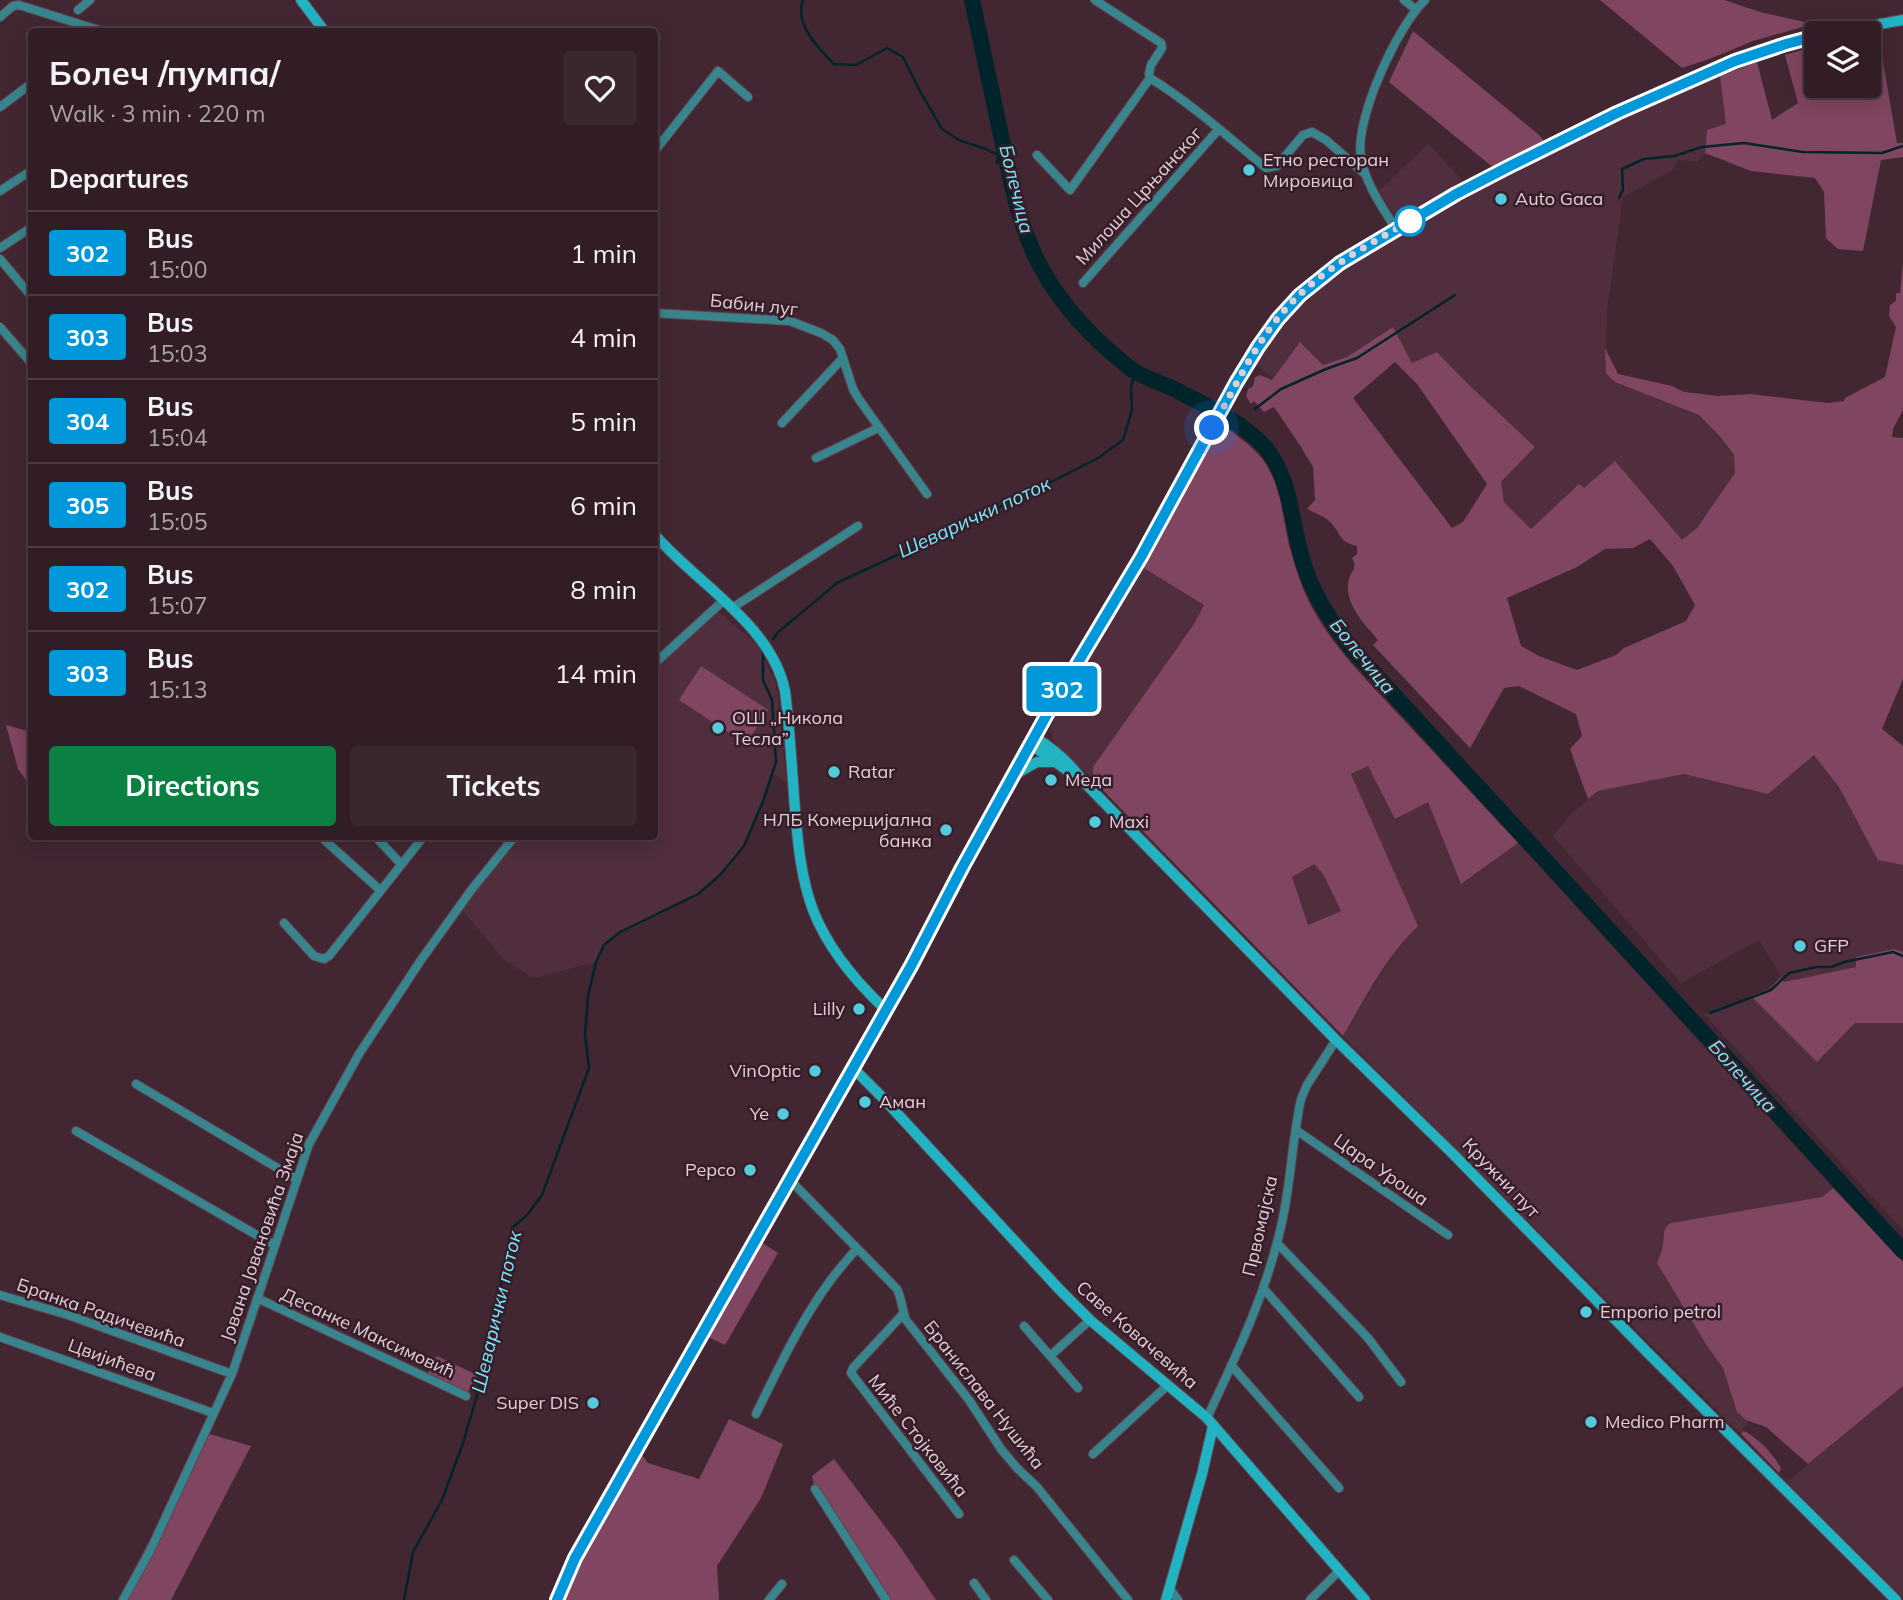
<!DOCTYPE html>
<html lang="en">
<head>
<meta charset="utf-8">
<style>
  :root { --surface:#321d26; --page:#3a262e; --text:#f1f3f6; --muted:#a8a2a7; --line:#4d3b43; --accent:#0b8043 }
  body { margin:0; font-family:Mulish,sans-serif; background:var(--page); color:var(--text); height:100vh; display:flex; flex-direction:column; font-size:26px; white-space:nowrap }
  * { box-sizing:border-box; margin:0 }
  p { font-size:23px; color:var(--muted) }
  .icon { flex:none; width:38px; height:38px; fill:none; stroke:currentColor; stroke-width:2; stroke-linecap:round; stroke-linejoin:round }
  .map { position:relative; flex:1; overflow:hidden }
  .details { position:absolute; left:28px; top:28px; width:630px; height:812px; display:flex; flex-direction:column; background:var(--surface); border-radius:7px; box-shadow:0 4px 18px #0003,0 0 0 2px var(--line) }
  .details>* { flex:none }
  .badge { padding:0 14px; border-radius:5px; font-size:24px; line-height:46px }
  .buttons { position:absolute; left:1804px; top:21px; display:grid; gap:14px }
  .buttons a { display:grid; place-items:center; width:77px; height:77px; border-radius:7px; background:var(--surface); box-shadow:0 4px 18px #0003,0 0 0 2px var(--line); font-size:35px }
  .you { position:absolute; width:35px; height:35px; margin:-18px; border:5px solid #fff; border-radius:50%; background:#1a73e8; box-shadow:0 0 0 10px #1a73e833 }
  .map>.badge { position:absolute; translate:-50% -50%; box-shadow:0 0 0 4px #fff }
  h2 { padding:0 21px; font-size:26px; line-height:63px }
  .round { display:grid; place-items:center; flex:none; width:74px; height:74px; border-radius:7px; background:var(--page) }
  .head { display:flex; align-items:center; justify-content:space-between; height:119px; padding:0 21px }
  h1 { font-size:33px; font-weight:700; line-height:52px }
  .button { display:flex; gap:14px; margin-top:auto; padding:14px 21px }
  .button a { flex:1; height:80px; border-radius:7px; background:var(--accent); color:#fff; font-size:28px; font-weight:700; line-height:80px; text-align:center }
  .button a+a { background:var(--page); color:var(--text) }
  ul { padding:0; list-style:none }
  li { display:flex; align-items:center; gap:21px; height:84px; padding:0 21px; border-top:2px solid var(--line) }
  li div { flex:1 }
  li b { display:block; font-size:26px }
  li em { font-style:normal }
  li .badge { min-width:77px; font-weight:700; text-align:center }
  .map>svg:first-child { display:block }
  .built { fill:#502e3d }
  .green { fill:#804560; fill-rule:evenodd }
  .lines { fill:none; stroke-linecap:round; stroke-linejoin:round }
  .stream { stroke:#002429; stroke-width:2.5 }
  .river { stroke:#002429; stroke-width:16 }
  .street-casing { stroke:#5e4550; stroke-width:10 }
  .secondary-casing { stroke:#5e4550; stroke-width:12 }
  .street { stroke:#38858e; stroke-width:8 }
  .secondary { stroke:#22b3c3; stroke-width:10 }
  .line-casing { stroke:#fff; stroke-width:16 }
  .line { stroke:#0098da; stroke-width:10 }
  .walk { stroke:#e0ced5; stroke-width:7; stroke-dasharray:0 12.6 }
  .poi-dot { fill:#53cbda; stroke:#371d29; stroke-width:2.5 }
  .stop-dot { fill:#fff; stroke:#0098da; stroke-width:3.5 }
  .labels { text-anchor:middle; stroke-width:5; stroke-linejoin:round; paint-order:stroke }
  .poi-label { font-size:18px; fill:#e0ced5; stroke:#371d29; text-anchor:start }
  .street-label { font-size:18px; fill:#e0ced5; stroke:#371d29 }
  .water-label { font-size:19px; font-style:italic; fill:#74eefd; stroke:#371d29 }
</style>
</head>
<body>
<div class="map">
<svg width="1903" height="1600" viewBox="0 0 1903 1600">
  <rect width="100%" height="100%" fill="#422733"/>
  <path class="built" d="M1720,76l6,48 -19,6 -2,23 -7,9 -20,-2 -5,10 -50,27 -16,114 -1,63 9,8 84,33 35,40 1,18 -38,55 -15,13 -99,-52 -4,-5 -48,45 -27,-27 -3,-20 34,-35 -69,-65 -29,-30 -25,12 -19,-37 -46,30 -24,8 -23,-23 -27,36 -18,-14 27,-41 22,-24 26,-22 86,-55 121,-66 83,-40z
    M1428,144l37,39 -67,38 -19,-30z
    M1142,567l62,38 -10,19 -101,143v13l-31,-29 -9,-10 -2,-7v-9z
    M715,609l43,36 18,39 11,98 -14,-8 -29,72 -24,29 -22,19 -78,38 -13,9 -11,21 -63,16 -28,-17 -46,-55 56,-69 139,-1 1,-169z
    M1814,754l25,33 39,72 25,6v87l-9,-3 -38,8v10l-72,15 -25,-42 -78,43 -128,-147 18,-22 27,-23 86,-17 84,20z
    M1367,766l61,36 33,82 57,-41 315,345 -11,9 -151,26 -8,12 1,7 -7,21 50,83 16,22 14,44 11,9 -2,5 -4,1 1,4 -2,3 -398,-398 37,-61 27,-39 11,-10 -67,-152z
    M1314,863l9,11 18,37 -34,14 -15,-48z
    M1751,996l66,66 38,-39h48v207l-199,-216z
    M1903,1386v212l-116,-116z"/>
  <path class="green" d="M1600,0h124l36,12 53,12 -60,17 -41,17 -30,10z
    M1413,31l126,104 6,7 -50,27 -106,-87z
    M1878,32l19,111h6v14l-22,3 -18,91 -25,-2 -12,-11 -2,-46 -9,-14 -64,-7 -46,-18 2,-23 19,-6 -6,-48 37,-14 15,58 26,-17 -13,-48 31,-9v40h53v-52z
    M1903,263v147l-10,19 -1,8 11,1v241l-21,50 21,17v119l-25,-5 -39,-73 -25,-32 -46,39 -84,-20 -86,17 -10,8 -18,-50 12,-13 -6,-22 -57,-28 -15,2 -34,60 -97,-103 5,-5c-14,-17 -35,-37 -29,-61 3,-10 9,-11 3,-21l5,-4v-8c-18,-4 -15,-11 -25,-22 -5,-7 -17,-11 -25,-15l8,-9 -2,-33 -12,-20 -27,-40 -10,5 -10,-11 -3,3 -5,-8 2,-7c7,-2 5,-6 7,-12l5,-2 12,5 28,-38 23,23 24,-8 46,-30 19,36 25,-11 29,30 69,65 -34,35 3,20 27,27 48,-45 5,4 31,-27 67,79 15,-12 38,-55 -1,-18 -13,-17 -22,-23 -84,-33 -9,-8 -1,-26 13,26 54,12 12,6 34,4 33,-2 77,9 16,-2 1,-3 40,-21 11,-50 -7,-11 1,-11 6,-4v-8h4zM1395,362l22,22 70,100 -24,38 -11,6 -99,-130zM1650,539l23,27 22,39 -9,16 -62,27 -8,7 -39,15 -38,-14 -18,-10 -14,-48 70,-31 28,-18 28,-1z
    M1222,425c13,9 26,18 37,30 22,25 23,60 30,90 4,14 8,28 13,41 20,51 63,92 100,132 38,41 77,83 116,125l-57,41 -33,-82 -33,17 -27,-53 -17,8 67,152c-32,30 -53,73 -75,110l-250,-256v-13l101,-143 10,-19 -62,-38zM1314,864l9,10 18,37 -33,14 -16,-48z
    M701,666l67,44 -22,34 -67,-44z
    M6,725l25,7v55l-13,-18z
    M1894,949l9,3v71h-48l-38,39 -66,-66 18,-7 12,-12 3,5 72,-15v-10z
    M1833,1188l70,74v124l-95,78 -42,-37 -20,-7 -9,-8 -14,-44 -16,-22 -50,-83c2,-6 5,-12 6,-18 2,-10 -2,-15 8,-22l151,-26z
    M761,1242l17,11 -53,92 -17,-8z
    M437,1356l40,19 -10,19 -40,-19z
    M729,1419l54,25 -22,54 -44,68 2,34h-162l81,-150 10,13 51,16z
    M1743,1431c14,5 31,24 38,37l-2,5 -38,-39z
    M206,1433l45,13 -80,154h-53z
    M834,1459l65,86 37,55h-50l-71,-111 -3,-13z"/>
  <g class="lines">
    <path class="stream" d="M803,0c-9,24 15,48 31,64l22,1 31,-17 16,9 18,36 21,36 17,11 27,9 12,6 -1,8
      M1619,198l4,-8 -1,-21 22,-10 30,-3 28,-9 42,-4 59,9 79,1 21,-7
      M1255,409l26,-20 45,-20 31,-11 98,-63
      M1239,425l5,-6
      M773,639l4,-6 60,-50 191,-89 70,-36 25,-18 9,-30 -1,-23 4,-15
      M1710,1013l61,-23 18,-17 28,-6h14l13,-5 49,-10 10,4
      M404,1600l9,-48 29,-52 21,-57 22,-75 27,-140 15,-13 15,-20 47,-127 -4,-34 3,-38 8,-34 8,-17 16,-13 78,-38 22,-19 24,-29 19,-45 13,-39 -4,-62 -9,-20v-28"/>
    <path class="river" d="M972,0c10,47 20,93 30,140 10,45 18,91 41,131 21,38 55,72 88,98 13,9 30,14 43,20 29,15 68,33 90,57 26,29 27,73 37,109 9,35 28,64 50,93l552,603"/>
    <defs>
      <path id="street" d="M1095,0l66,43 1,5 -11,17 -2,9 1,4c42,26 78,59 116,90l11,-2 26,-31 9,-3 14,8 39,34
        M1404,0l11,9
        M78,10l12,-10
        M0,17l13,-11 6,-1 86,27
        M0,107l32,-24
        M654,152l64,-81 30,26
        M1037,155l33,35 80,-112
        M0,191l32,-21
        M1396,229c-14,-22 -31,-46 -35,-72 -7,-37 37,-132 64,-157
        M0,248l32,-21
        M0,259l32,38
        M1083,283l135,-153
        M654,313l136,8 31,12 12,7 7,9 13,40 5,9 69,96
        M0,327l32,37
        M782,423l61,-65
        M816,458l62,-30
        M732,608l126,-82
        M654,664l69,-63
        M320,836l60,54
        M375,836l26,28
        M284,923l30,33 10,3 5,-3 95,-120
        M136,1084l160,95
        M1296,1130l152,105
        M76,1131l198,114
        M790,1180l107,109c5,10 5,21 9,31l63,80 32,49 16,19 20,19 91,113
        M1277,1243l91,95 33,44
        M1264,1289l95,108
        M0,1295l68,20 164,59
        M257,1298l209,98
        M903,1314l-50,54 -2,5 108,141
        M1024,1326l54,62
        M0,1337l213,76
        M1050,1356l40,-36
        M1231,1365l108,123
        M756,1414c21,-43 45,-94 74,-133 8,-11 18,-22 27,-33
        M1207,1418c30,-64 60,-126 75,-196 9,-40 10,-82 19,-123l6,-14 29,-45
        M1093,1454l75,-69
        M815,1489l71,111
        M1014,1560l34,40
        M974,1583l12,17
        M1170,1589l8,11
        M123,1600l27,-49 82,-177 77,-230 50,-90 62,-94 51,-71 43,-53
        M769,1600l13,-16
        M1310,1600l30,-30"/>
      <path id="secondary" d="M301,0l24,32
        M1831,33l72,-13
        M654,534c42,49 118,91 131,157 5,40 7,79 10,119 3,34 6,68 18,100 15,39 43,72 73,100
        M1034,737c19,11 35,25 48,43l254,260 117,114 196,200 247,246
        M1030,744l41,29
        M1014,775l23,-13h17
        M852,1067l30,30 177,192 31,31 117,98 158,182
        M557,1600l18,-42 348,-614 89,-168 129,-219 95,-174 22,-36 20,-28 22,-24 40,-32 116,-69 87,-46 74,-35 118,-52 51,-17 30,-8
        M1166,1600l36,-126 11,-48"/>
    </defs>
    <use href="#street" class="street-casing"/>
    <use href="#secondary" class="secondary-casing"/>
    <use href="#street" class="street"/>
    <use href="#secondary" class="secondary"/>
  </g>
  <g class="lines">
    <defs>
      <path id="line" d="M557,1600l18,-42 336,-592 51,-98 84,-152 95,-159 95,-174 22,-36 20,-28 22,-24 40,-32 116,-69 54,-28 107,-53 118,-52 51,-17 30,-8"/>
    </defs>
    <use href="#line" class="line-casing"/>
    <use href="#line" class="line"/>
    <path class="walk" d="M1212,428c24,-42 44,-87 77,-123 34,-36 80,-61 123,-85l-2,1"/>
  </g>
  <g class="poi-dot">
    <circle cx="1249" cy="170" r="7"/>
    <circle cx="1501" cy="199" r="7"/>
    <circle cx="718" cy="728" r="7"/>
    <circle cx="834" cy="772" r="7"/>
    <circle cx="1051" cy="780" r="7"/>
    <circle cx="1095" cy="822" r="7"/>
    <circle cx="946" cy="830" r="7"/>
    <circle cx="1800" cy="946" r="7"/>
    <circle cx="859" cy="1009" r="7"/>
    <circle cx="815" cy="1071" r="7"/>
    <circle cx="865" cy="1102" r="7"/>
    <circle cx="783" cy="1114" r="7"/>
    <circle cx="750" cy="1170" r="7"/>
    <circle cx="1586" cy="1312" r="7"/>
    <circle cx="593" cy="1403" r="7"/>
    <circle cx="1591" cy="1422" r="7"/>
  </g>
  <circle class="stop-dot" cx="1410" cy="221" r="14"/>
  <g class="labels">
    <g class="poi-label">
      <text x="1263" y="166">Етно ресторан<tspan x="1263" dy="21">Мировица</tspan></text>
      <text x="1515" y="205">Auto Gaca</text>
      <text x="732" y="724">ОШ „Никола<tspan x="732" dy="21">Тесла”</tspan></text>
      <text x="848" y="778">Ratar</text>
      <text x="1065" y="786">Меда</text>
      <text x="932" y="826" text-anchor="end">НЛБ Комерцијална<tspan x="932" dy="21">банка</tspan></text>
      <text x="1109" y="828">Maxi</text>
      <text x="1814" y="952">GFP</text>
      <text x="845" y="1015" text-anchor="end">Lilly</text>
      <text x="801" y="1077" text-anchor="end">VinOptic</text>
      <text x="879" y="1108">Аман</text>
      <text x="769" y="1120" text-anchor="end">Ye</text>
      <text x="736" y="1176" text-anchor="end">Pepco</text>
      <text x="1600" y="1318">Emporio petrol</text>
      <text x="579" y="1409" text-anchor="end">Super DIS</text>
      <text x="1605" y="1428">Medico Pharm</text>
    </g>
    <g class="street-label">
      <text transform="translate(1139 196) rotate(-48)" y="6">Милоша Црњанског</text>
      <text transform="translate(754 305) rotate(6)" y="6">Бабин луг</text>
      <text transform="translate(1381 1170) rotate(35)" y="6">Цара Уроша</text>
      <text transform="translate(1501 1178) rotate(46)" y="6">Кружни пут</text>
      <text transform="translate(1260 1226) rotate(-77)" y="6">Првомајска</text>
      <text transform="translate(262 1237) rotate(-71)" y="6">Јована Јовановића Змаја</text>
      <text transform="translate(101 1313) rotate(19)" y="6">Бранка Радичевића</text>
      <text transform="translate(368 1333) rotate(25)" y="6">Десанке Максимовић</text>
      <text transform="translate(1137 1335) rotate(41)" y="6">Саве Ковачевића</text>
      <text transform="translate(112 1360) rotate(20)" y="6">Цвијићева</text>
      <text transform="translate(984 1395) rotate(52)" y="6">Бранислава Нушића</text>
      <text transform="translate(918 1436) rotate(52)" y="6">Миће Стојковића</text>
    </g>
    <g class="water-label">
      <text transform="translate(1017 189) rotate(76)" y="7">Болечица</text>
      <text transform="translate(974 517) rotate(-25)" y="7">Шеварички поток</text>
      <text transform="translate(1363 656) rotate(51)" y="7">Болечица</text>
      <text transform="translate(1743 1076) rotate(48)" y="7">Болечица</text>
      <text transform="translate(496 1312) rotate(-77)" y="7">Шеварички поток</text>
    </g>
  </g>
</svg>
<div class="buttons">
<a><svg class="icon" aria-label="layers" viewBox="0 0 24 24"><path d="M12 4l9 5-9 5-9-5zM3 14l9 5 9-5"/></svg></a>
</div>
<div class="you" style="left:1212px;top:428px"></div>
<b class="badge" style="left:1062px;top:689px;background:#0098da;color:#fff">302</b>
<section class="details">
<div class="head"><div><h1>Болеч /пумпа/</h1><p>Walk · 3 min · 220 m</p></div><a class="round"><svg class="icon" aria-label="heart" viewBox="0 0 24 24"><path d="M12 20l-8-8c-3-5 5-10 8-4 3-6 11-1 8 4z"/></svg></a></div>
<h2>Departures</h2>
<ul>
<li><span class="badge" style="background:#0098da;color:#fff">302</span><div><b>Bus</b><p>15:00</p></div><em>1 min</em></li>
<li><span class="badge" style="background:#0098da;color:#fff">303</span><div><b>Bus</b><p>15:03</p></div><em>4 min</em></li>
<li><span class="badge" style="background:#0098da;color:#fff">304</span><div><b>Bus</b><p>15:04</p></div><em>5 min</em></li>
<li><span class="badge" style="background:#0098da;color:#fff">305</span><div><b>Bus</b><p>15:05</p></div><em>6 min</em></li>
<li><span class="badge" style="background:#0098da;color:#fff">302</span><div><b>Bus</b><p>15:07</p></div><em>8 min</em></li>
<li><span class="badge" style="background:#0098da;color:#fff">303</span><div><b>Bus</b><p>15:13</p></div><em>14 min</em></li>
</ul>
<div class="button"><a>Directions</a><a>Tickets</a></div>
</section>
</div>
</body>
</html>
